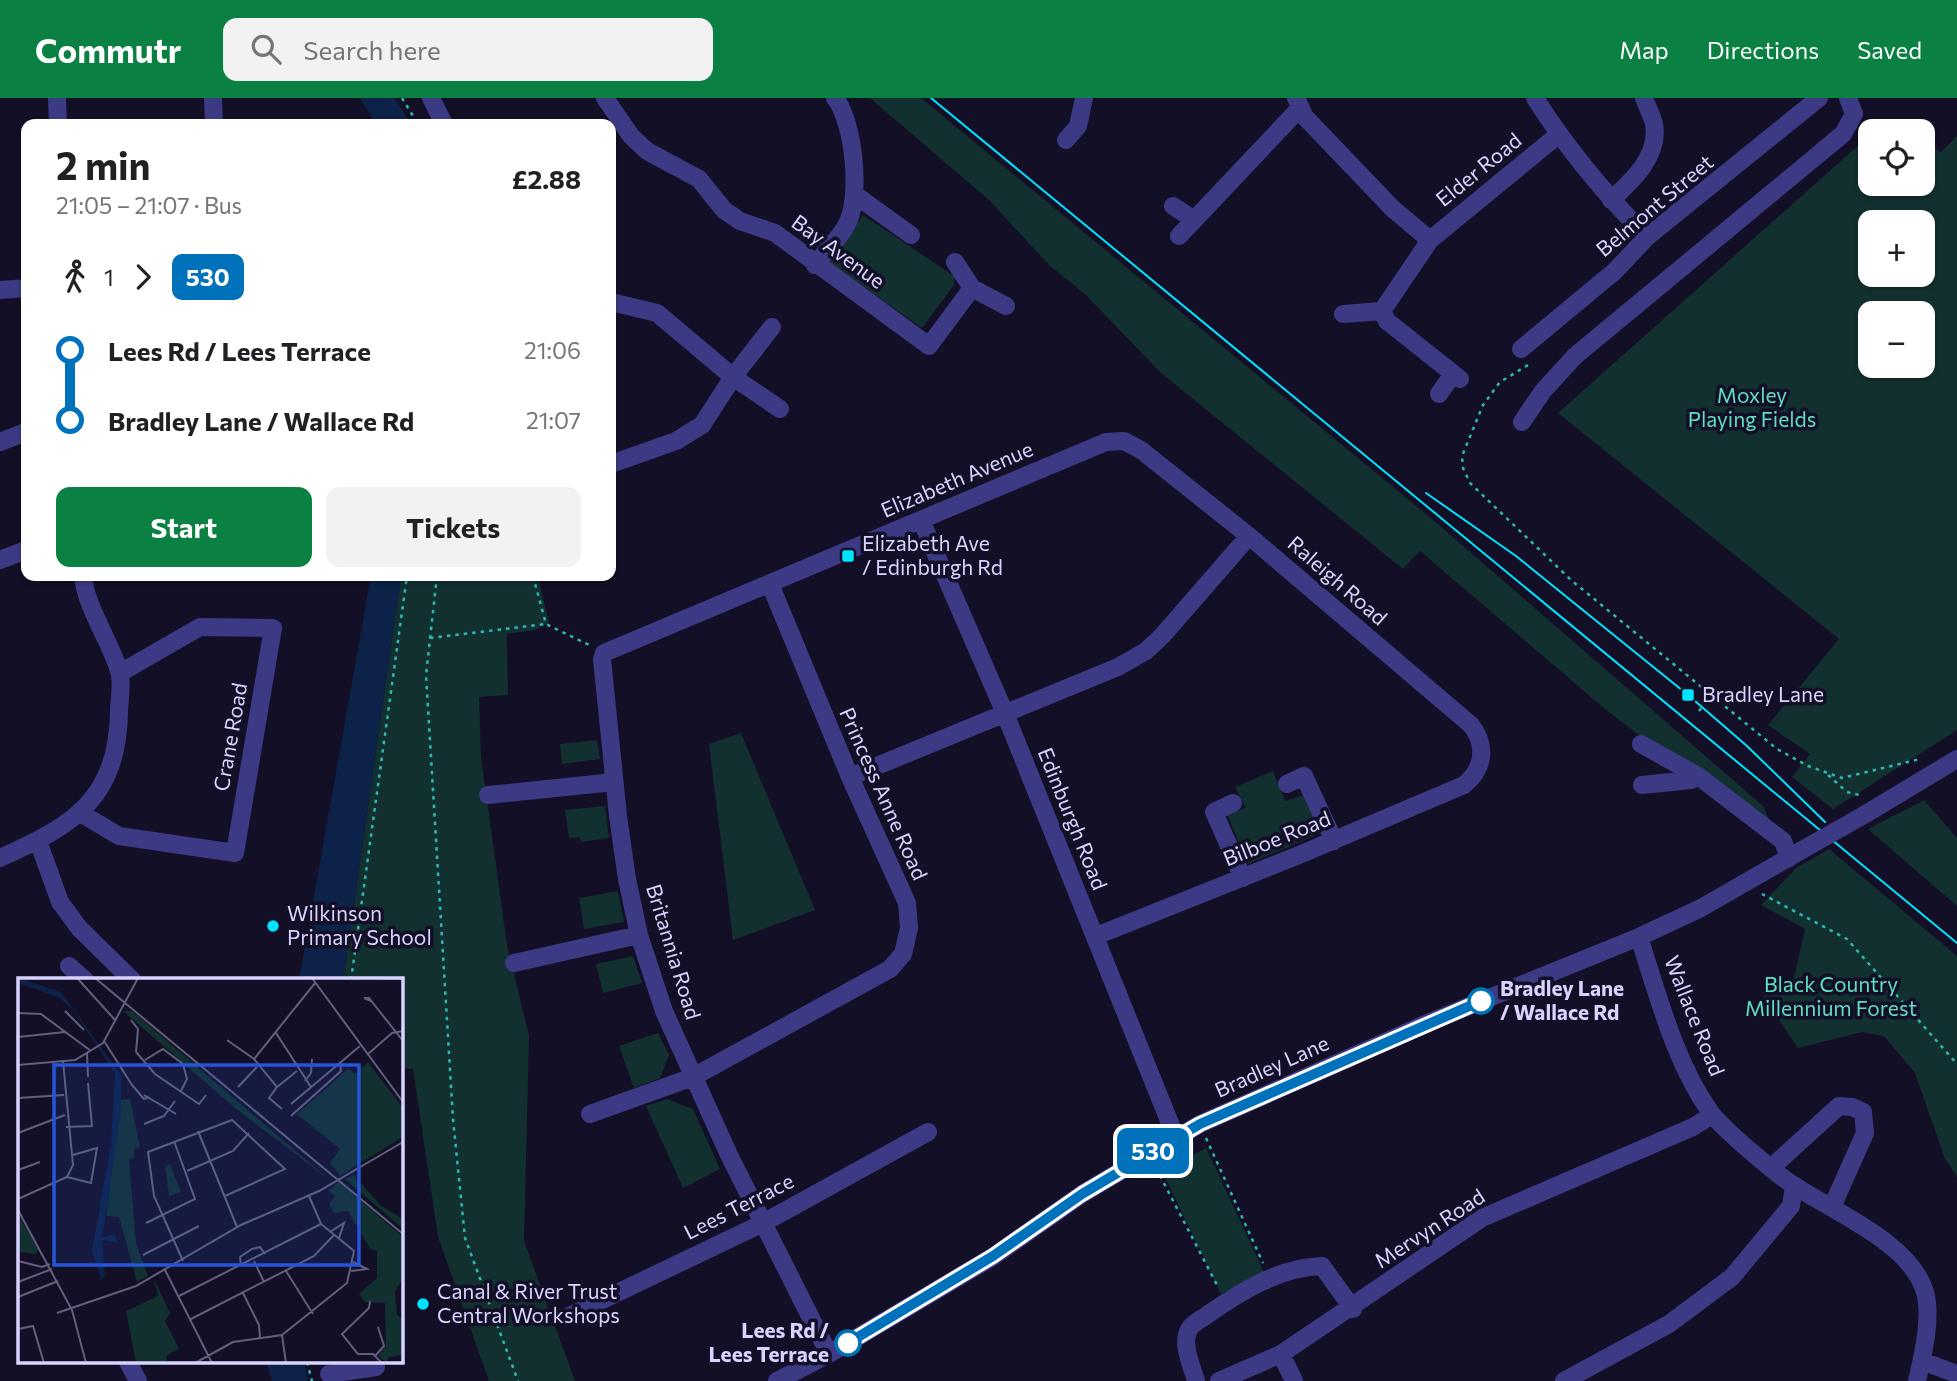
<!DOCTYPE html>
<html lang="en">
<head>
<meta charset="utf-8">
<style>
  :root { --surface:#fff; --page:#f2f2f2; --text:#202124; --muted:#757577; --accent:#0b8043 }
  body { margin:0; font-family:Commissioner,sans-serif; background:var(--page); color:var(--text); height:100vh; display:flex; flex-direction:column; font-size:26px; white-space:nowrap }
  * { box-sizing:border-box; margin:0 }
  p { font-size:23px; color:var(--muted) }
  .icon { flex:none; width:38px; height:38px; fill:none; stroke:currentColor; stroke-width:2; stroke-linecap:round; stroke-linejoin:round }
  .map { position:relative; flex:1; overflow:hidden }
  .sheet { position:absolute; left:21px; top:21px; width:595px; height:462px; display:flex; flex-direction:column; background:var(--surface); border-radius:14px; box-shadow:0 2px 5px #0004 }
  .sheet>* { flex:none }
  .badge { padding:0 14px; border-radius:10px; font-size:24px; line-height:46px }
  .tools { position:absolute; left:1858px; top:21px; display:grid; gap:14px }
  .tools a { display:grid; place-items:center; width:77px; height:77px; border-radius:14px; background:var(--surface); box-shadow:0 2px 5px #0004; font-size:35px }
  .map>.badge { position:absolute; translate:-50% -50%; box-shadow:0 0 0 4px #fff }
  .legs { display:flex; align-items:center; gap:10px; height:77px; padding:0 35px; font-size:23px }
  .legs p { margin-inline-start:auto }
  .overview { display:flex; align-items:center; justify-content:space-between; height:119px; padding:0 35px }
  h1 { font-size:38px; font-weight:700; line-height:52px }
  .cta { display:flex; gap:14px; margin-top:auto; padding:14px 35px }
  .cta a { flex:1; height:80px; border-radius:14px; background:var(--accent); color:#fff; font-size:28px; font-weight:700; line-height:80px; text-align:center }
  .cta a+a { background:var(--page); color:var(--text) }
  ul { padding:0 35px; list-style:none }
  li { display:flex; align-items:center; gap:24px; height:70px; font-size:26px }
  li i { display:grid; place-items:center; width:10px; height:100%; margin:0 9px; background:currentColor }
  li i::after { content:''; width:18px; height:18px; margin:-9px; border:5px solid; border-radius:50%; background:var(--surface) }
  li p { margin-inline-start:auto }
  li:first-child i { background:linear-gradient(#0000 50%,currentColor 0) }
  li:last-child i { background:linear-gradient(currentColor 50%,#0000 0) }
  header { display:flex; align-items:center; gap:42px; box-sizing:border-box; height:98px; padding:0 35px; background:var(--accent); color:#fff }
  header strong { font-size:33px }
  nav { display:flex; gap:38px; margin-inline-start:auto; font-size:24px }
  .search { width:490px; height:63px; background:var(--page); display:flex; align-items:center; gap:18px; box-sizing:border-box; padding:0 24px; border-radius:14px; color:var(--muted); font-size:26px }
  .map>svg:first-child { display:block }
  .green { fill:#12302f; fill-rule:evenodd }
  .water { fill:#0c2248 }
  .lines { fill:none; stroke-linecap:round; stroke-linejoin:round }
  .path { stroke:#2fb8b0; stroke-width:2.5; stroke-dasharray:3.5 5; stroke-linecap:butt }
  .minor { stroke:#3d3a85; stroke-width:18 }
  .tram { stroke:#00e5ff; stroke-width:2 }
  .minor-bridge { stroke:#3d3a85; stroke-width:18 }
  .line-1-casing { stroke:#fff; stroke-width:16 }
  .line-1 { stroke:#0072bc; stroke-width:10 }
  .poi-dot { fill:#00e5ff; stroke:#130f26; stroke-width:2.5 }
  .stop-1-dot { fill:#fff; stroke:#0072bc; stroke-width:3.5 }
  .labels { text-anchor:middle; stroke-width:7; stroke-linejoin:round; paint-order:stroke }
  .street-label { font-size:21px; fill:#d9d4ff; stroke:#130f26 }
  .park-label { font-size:21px; fill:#5fe0c0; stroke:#130f26 }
  .poi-label { font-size:21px; fill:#d9d4ff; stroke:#130f26; text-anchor:start }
  .stop-label { font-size:21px; font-weight:bold; fill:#d9d4ff; stroke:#130f26; text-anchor:start }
  .inset-road { fill:none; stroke:#625e7d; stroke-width:2 }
  .view { fill:#2655da; fill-opacity:0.15; stroke:#2655da; stroke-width:3.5 }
  .inset-edge { fill:none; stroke:#d9d4ff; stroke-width:3.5 }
</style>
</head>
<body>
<header>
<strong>Commutr</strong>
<div class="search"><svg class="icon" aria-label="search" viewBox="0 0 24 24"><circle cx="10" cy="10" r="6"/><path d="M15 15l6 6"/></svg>Search here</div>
<nav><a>Map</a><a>Directions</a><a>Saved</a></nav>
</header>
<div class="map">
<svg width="1957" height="1283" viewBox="0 0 1957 1283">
  <rect width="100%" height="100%" fill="#130f26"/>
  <path class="green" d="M870,0h51l511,421 331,287 17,37 -175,-134 -185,-158 -17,18 -242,-196 -76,-79 -35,-28 -61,-66z
    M1871,36v50h52v-42l18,10 16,-16v594l-124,79 -41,-32 18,-23 -42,-29 71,-86 -281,-226zM1871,124h52v53h-52zM1871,215h52v53h-52z
    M863,117l91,61v9l-32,43 -94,-66z
    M401,478h137l11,47 -14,7 -28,4 1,61 -29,2 2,60 26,188 22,91 -5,205 51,140h-86l-51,-144 -25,-168 -12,-1v-88h-58z
    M741,635l74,177 -82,30 -24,-196z
    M597,642l3,19 -38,5 -2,-20z
    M1273,673l12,30 19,-6 17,38 -73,31 -21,-50 19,-6 -11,-21z
    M1924,702l33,38v68l-89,-77z
    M605,708l4,32 -28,4 -1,-5 -11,1 -4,-28z
    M1829,751l128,107v221l-12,-18 -30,-86 -31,-37 -22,-4 -64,16 -35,-52 31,-18 11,-49 -44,-24 35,-37z
    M618,793l6,31 -40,7 -5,-31z
    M633,858l9,27 -39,10 -7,-29z
    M658,935l11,22 -9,23 -26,10 -15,-42z
    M667,1001l26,10 27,60 -37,19 -37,-82z
    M1206,1050l58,124 -43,22 -59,-123z"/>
  <path class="water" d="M360,0h35l16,26h-35z
    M371,478h30l-58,404h-44z
    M266,1264h38l4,19h-36z"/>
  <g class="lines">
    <path class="path" d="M402,0l16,26
      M1528,267l-28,17 -17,23 -21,51 1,12 7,15 101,97 206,169 31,17 34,12 78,-19
      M437,478l-11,99 27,444 12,119 53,143
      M533,478l13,48 43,21
      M430,540l116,-14
      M1699,613l13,-15
      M1828,677l19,17 16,4
      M1762,796l85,45 110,125
      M351,882l56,-404
      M1206,1040l57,125
      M1156,1070l62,119
      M307,1264l5,19"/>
    <path class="minor" d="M57,0l1,26
      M213,0l1,26
      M431,0l13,26
      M605,0l26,38 16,15 52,28 25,31 16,11 35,12 154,113 43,-58
      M1296,0l9,19 88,92 37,31 -48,71 5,10 73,58
      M1535,0c32,51 70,96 112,139
      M1066,42l12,-14 6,-28
      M854,96l57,41
      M1611,102c20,-18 49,-44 43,-76 -2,-9 -7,-17 -10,-26
      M1173,108l20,13
      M1179,138l120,-127
      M1430,142l128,-105
      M955,164l17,26 34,18
      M815,167c10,-13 23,-25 31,-39 16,-27 8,-104 -11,-128
      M0,192l26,-2
      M611,204l46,11 76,64 47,32
      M1343,216l39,-3
      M1521,251l94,-78 32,-34 172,-139
      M1439,296l14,-20
      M1522,324l21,-31 32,-35 268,-222 11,-20 -6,-16
      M0,344l26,-10
      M611,366l65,-23 26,-16 31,-48 39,-50
      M921,422l83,191 172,427
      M0,462l26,-10
      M1641,646l57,32
      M850,679l268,-110 28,-16 16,-15 87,-100
      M1287,686l17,-8 30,65
      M1642,687l49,-5 7,-4 85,65 6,17
      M488,697l126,-13
      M1233,705l-19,9 29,66
      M82,716l37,22 116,17 38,-225 -73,-1 -80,46
      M1864,717l93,-56
      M38,743l22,61 19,26 53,52
      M0,760c72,-32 117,-58 119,-145 0,-13 4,-30 0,-42 -9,-31 -33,-63 -36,-95
      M1639,839c19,58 36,126 72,176 12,16 66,62 84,73 39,26 116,57 130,106 7,26 -2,63 -8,89
      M514,865l125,-28
      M69,868l16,14
      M590,1016l103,-37 197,-108 13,-15 6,-26 -2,-25 -57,-126 -80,-193
      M1772,1069l67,-61 13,1 11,5 2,21 -33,74
      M567,1219l196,-94 165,-91
      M829,1256l-100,-199 -65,-144 -25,-76 -12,-56 -9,-63 -16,-157 2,-6 502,-211 18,-1 17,9 108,86 222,189c16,20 13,44 -7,60l-165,70 -203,81
      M1281,1256l13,27
      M1922,1263l35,13
      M128,1264l10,19
      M329,1276l47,-7 -1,-5
      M777,1283l52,-27 165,-98 88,-62 118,-70 230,-102 209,-85 62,-29 101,-58
      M1196,1283c-4,-15 -16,-39 -6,-53 3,-5 12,-9 17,-13 33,-23 73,-48 115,-49l31,43
      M1219,1283l62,-27 201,-136 211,-91 19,-12
      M1564,1283l105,-57 63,-47 59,-71 3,-20"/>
    <path class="tram" d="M931,0l1026,845
      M1426,395l90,63 172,139 59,51 78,76"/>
    <path class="minor-bridge" d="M1802,752l62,-35"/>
  </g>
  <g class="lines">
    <defs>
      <path id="line-1" d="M848,1245l145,-87 89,-62 118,-70 281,-123"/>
    </defs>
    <use href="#line-1" class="line-1-casing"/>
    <use href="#line-1" class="line-1"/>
  </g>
  <g class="poi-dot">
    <rect x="841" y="451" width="14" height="14" rx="3.5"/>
    <rect x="1681" y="590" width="14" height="14" rx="3.5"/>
    <circle cx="273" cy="828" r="7"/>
    <circle cx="423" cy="1206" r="7"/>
  </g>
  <g class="stop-1-dot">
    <circle cx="1481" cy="903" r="12"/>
    <circle cx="848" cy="1245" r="12"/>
  </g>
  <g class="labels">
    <g class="street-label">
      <text transform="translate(1479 72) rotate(-39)" y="7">Elder Road</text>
      <text transform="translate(1655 108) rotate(-40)" y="7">Belmont Street</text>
      <text transform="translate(838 154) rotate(36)" y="7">Bay Avenue</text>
      <text transform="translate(957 382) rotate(-23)" y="7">Elizabeth Avenue</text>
      <text transform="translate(1337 483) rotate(41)" y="7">Raleigh Road</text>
      <text transform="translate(231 639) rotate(-80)" y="7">Crane Road</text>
      <text transform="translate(883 696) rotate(66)" y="7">Princess Anne Road</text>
      <text transform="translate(1072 721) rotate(68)" y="7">Edinburgh Road</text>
      <text transform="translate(1277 741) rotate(-22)" y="7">Bilboe Road</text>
      <text transform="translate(673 854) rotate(73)" y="7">Britannia Road</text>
      <text transform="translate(1694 918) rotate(68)" y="7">Wallace Road</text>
      <text transform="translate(1272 969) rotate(-24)" y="7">Bradley Lane</text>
      <text transform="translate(739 1109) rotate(-27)" y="7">Lees Terrace</text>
      <text transform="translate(1430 1131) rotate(-33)" y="7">Mervyn Road</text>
    </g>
    <g class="park-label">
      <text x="1752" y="305">Moxley<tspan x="1752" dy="24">Playing Fields</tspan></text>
      <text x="1831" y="894">Black Country<tspan x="1831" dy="24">Millennium Forest</tspan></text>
    </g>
    <g class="poi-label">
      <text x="862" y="453">Elizabeth Ave<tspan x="862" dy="24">/ Edinburgh Rd</tspan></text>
      <text x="1702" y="604">Bradley Lane</text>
      <text x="287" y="823">Wilkinson<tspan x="287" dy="24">Primary School</tspan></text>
      <text x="437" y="1201">Canal &amp; River Trust<tspan x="437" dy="24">Central Workshops</tspan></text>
    </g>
    <g class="stop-label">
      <text x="1500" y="898">Bradley Lane<tspan x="1500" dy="24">/ Wallace Rd</tspan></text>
      <text x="829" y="1240" text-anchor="end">Lees Rd /<tspan x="829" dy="24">Lees Terrace</tspan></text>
    </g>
  </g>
  <g transform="translate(18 880)">
    <rect width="385" height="385" fill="#130f26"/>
    <path d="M105,33h9l199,170 -96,-73zM350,84l35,46v29l-63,39 -10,-13 10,-14 -43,-35 51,-45 8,5zM112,121l10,48 -6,2v9l-5,1 7,84 12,33 -11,6 -18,-65 -13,-1 15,-116zM152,186l11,28 -12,4 -4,-30zM336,197l26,30 23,14v10l-58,-50zM321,204l64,55v40l-8,15 2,23 6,4v36l-15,2 -1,6 -9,-7 8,-10 -1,-43 -20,-1 -6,-8 18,-16v-27l-7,-2 -22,-38 -14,2 -5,-8 6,-10 -7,-4zM0,237l21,35 -4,4 -17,-2zM136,301l16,34 -5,8 14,28 -13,7 2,7h-32l-10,-52 32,-15z" fill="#12302f"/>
    <path d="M0,0l43,14 60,83v37l-19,126 12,-4 4,8 -16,-2 3,37 -4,2 -9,-28 19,-106 4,-72 -42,-63 -13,-12 -42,-15z" fill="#0c2248"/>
    <path class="inset-road" d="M59,0l39,43M77,0l308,256M294,0l91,124M360,0l25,1M353,23l-7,-3h5l34,43M47,33l19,19M0,35l23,1 50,37M113,42l7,9 -2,23M258,55l35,54M0,59l47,-5M209,62l27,19 23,28 -8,11 13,11M86,63l28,44 12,14 5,-2M118,74l19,22 44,30 7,-9M69,75l1,24M349,77l25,-22 11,-2M236,81l61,-76M127,82l18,-11 20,15 4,15 -6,12M0,87l57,-5 28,-17 35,-65M287,103l6,-8 1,-14M220,109l19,-20M259,109l20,-16M126,117l32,19M0,120l46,-3M273,126l69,-58M273,138l50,-45 -1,-8M126,146l20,-8 11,-15M48,149l26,-1 -4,-43M180,153l39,96M0,155l47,-18M0,192l22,-8M169,193l46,-20 16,-18M49,199l24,6 6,-35 -24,7M0,221l49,-22 6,-12 -10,-104M0,232l54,100 14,53M128,245l49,-24 -21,-58M312,254l14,-9 -5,15M125,277l56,-29M0,283l24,6 8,-3M165,283l-29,-65 -6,-44 84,-32 53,49 -60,27M236,283l10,21M223,288l-1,-9 12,-8 8,-2 5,7M147,292l47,93M268,293l27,43M333,293l16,-2 -14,-7M0,304l34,-13M225,315l16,32 1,13M161,318l142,-72M0,319l40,-16M352,323l-1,7 -27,26 16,20h15l9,9M39,335l79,-27 105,-61 78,-34 84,-49M173,341l123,-63 20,-21M0,351l15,-3 11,37M264,357l4,28M357,378l9,-10 -6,-19M177,385l38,-21 49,-7 65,-52 7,-32 -33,-27 -12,-28"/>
    <path class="view" d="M36,87h305v200h-305z"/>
    <rect width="385" height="385" class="inset-edge"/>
  </g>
</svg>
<div class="tools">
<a><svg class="icon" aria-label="locate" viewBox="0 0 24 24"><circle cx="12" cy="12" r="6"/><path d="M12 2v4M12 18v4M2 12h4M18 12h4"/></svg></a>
<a>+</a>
<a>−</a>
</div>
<b class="badge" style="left:1153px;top:1053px;background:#0072bc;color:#fff">530</b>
<section class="sheet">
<div class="overview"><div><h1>2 min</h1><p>21:05 – 21:07 · Bus</p></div><b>£2.88</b></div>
<div class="legs"><svg class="icon" aria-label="walk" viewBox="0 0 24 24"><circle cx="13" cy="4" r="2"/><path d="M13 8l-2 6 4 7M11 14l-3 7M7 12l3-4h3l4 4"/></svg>1<svg class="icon" aria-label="forward" viewBox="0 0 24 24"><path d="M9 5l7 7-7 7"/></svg><b class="badge" style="background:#0072bc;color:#fff">530</b></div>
<ul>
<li><i style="color:#0072bc"></i><b>Lees Rd / Lees Terrace</b><p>21:06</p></li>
<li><i style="color:#0072bc"></i><b>Bradley Lane / Wallace Rd</b><p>21:07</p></li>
</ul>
<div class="cta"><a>Start</a><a>Tickets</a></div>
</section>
</div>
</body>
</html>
